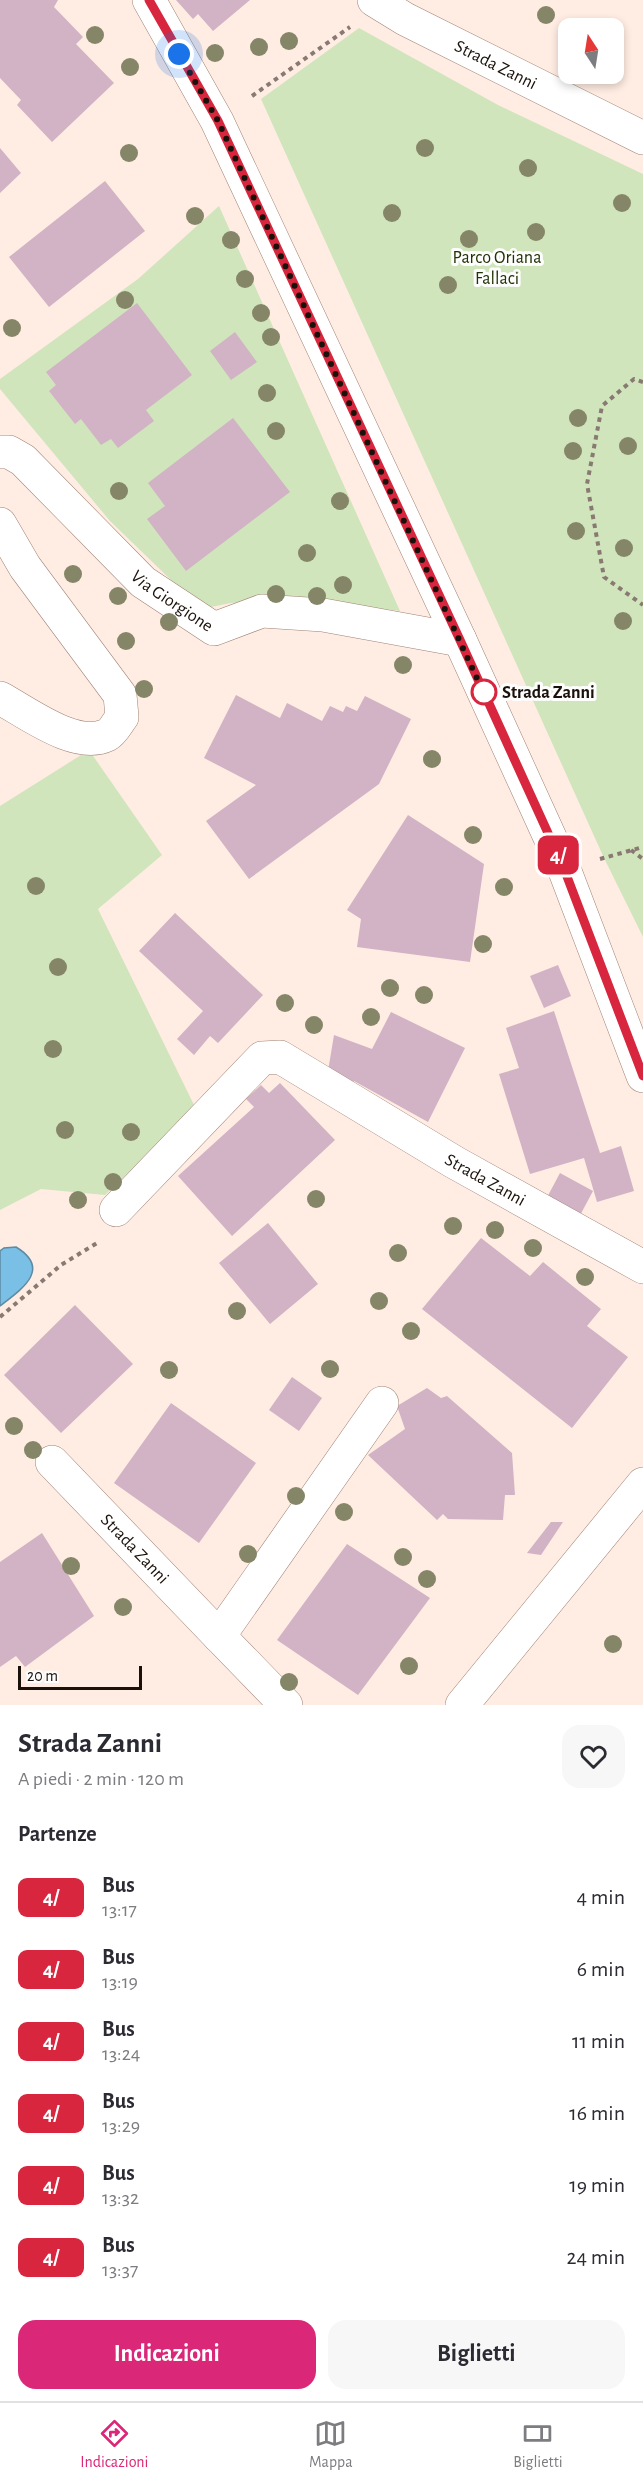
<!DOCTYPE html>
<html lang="it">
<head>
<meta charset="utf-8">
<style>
  :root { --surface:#fff; --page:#f7f7f7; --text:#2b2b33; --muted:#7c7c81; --line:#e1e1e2; --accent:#db2777 }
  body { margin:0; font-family:"Alegreya Sans",sans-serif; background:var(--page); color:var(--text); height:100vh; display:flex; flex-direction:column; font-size:22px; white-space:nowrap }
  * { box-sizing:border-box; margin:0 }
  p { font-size:20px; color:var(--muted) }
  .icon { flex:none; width:33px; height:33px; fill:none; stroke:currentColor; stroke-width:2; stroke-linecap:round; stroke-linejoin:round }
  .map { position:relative; height:1705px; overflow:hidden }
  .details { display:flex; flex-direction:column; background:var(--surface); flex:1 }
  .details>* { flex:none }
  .badge { padding:0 12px; border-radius:9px; font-size:21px; line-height:39px }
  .needle { width:39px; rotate:348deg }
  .tools { position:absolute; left:558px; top:18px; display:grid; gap:12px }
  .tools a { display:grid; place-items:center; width:66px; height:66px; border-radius:12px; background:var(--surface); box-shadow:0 3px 9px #0003; font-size:30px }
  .scale { position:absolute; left:18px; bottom:15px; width:124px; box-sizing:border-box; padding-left:6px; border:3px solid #1b110b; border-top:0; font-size:16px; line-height:21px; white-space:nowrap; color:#1b110b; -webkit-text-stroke:4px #fdfdfd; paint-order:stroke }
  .you { position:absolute; width:30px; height:30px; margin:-15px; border:4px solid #fff; border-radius:50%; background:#1a73e8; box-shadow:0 0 0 9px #1a73e833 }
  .map>.badge { position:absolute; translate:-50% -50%; box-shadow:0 0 0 3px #fff }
  h2 { padding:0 18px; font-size:22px; line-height:54px }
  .round { display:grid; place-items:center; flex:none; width:63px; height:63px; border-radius:18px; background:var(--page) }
  .head { display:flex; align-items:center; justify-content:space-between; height:102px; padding:0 18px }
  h1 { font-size:28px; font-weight:700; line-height:45px }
  .button { display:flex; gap:12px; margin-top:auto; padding:12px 18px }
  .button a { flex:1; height:69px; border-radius:18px; background:var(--accent); color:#fff; font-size:24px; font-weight:700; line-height:69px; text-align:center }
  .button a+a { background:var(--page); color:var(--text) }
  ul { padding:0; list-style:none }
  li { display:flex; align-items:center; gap:18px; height:72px; padding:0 18px }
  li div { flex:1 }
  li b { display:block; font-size:22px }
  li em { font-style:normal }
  li .badge { min-width:66px; font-weight:700; text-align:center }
  .tabs { display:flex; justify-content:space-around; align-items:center; height:84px; border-top:2px solid var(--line); background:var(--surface); font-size:16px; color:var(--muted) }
  .tabs a { display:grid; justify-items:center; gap:3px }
  .tabs .on { color:var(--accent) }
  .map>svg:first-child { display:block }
  .green { fill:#d1e5bc }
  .water { fill:#79bfe6; stroke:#5d8ba4; stroke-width:1.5 }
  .building { fill:#d1b3c5 }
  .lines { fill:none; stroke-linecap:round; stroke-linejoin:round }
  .street-casing { stroke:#a08375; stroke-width:34 }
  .path { stroke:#887a72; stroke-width:4; stroke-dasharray:4.5 4.5; stroke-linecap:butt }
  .street { stroke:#fff; stroke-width:33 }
  .tree { fill:#858668 }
  .line-casing { stroke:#fff; stroke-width:14 }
  .line { stroke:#d7263d; stroke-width:9 }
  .walk { stroke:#1b110b; stroke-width:6; stroke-dasharray:0 10.8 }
  .stop-dot { fill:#fff; stroke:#d7263d; stroke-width:3 }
  .labels { text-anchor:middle; stroke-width:6; stroke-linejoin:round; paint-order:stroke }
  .street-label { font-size:18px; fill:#1b110b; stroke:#fdfdfd }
  .park-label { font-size:18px; fill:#213305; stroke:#fdfdfd }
  .stop-label { font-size:18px; font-weight:bold; fill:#1b110b; stroke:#fdfdfd; text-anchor:start }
</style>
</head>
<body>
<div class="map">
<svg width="643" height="1705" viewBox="0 0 643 1705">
  <rect width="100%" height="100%" fill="#ffece2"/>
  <path class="green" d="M359,28l139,77 145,69v763l-39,-79 -343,-759z
    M219,206l181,405 -103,-12 -66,4 -30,6 -91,-88 -110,-132v-10l138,-100z
    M89,750l73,105 -64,54 98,200 -91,86 -64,-6 -41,21v-404z"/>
  <path class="water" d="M16,1247c36,22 6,42 -16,59v-55l4,-3z"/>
  <path class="building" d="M0,0h58l-4,7 29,30 -7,7 38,39 -62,59 -35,-37 4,-5 -21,-22z
    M176,0h74l-37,31 -15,-17 -5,5z
    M0,148l21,25 -21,20z
    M105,181l40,50 -96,76 -40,-50z
    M137,303l55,72 -46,35 8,11 -36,27 -7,-9 -10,6 -20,-26 -6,5 -26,-33 7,-6 -10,-13z
    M235,332l22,30 -26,18 -21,-29z
    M233,418l57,74 -104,79 -39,-52 18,-13 -17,-23z
    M236,695l44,23 7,-15 35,18 8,-15 13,6 3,-6 11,5 8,-15 46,23 -32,65 -130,95 -43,-58 50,-36 -52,-27z
    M408,815l76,49 -14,98 -113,-15 4,-28 -14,-9z
    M175,913l88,82 -45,48 -8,-7 -16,19 -17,-16 26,-28 -64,-60z
    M558,965l13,31 -27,12 -14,-32z
    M554,1011l46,142 21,-7 13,45 -37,11 -13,-44 -54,16 -31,-100 20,-6 -13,-40z
    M391,1012l74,36 -37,74 -74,-41 -5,8 -22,-12 7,-42 38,14z
    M280,1083l55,57 -103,96 -54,-60 76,-69 -8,-8 15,-14 8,8z
    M560,1173l33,18 -16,30 -33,-18z
    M268,1223l50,61 -48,40 -51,-61z
    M481,1238l49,38 13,-14 58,47 -14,17 41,31 -56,71 -150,-119z
    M75,1305l58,59 -72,69 -57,-58z
    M292,1377l30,21 -23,33 -30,-21z
    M427,1388l14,10 6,-2 65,57 3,42h-10l-2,25 -55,-1 -5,-5 -6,6 -69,-65 37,-26 -8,-23z
    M171,1403l85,60 -57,80 -85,-60z
    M551,1522h12l-22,33 -14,-2z
    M42,1533l52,83 -69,51 -9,-11 -16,11v-105z
    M347,1544l83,54 -72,97 -81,-55z"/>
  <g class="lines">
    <defs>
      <g id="street">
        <path d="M149,0l68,121 243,519 103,226 80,210"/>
        <path id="s1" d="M374,0l31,19 238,119"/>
        <path id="s2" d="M0,452h9l14,8 120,122 71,47 48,-18 61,4 137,25"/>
        <path d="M0,524l25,43 95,128 2,22c-4,5 -9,15 -15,18 -31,15 -79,-22 -107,-37"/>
        <path id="s3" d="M116,1210l146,-152 18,-1 174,105 189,105"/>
        <path id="s4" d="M52,1462l167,174 163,-233"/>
        <path d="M219,1636l67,69"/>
        <path d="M462,1705l181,-221"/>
      </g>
    </defs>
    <use href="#street" class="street-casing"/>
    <path class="path" d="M252,96l98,-69
      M643,382l-9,-3 -32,27 -15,78 17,93 39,28
      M631,850l12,9
      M600,859l43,-12
      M0,1317l61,-52 36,-22"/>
    <use href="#street" class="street"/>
  </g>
  <g class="tree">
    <circle cx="546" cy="15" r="9"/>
    <circle cx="95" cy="35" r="9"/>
    <circle cx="289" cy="41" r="9"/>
    <circle cx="259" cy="47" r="9"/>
    <circle cx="215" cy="53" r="9"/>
    <circle cx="130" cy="67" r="9"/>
    <circle cx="425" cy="148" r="9"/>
    <circle cx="129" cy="153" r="9"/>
    <circle cx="528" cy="168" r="9"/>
    <circle cx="622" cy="203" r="9"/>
    <circle cx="392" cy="213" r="9"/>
    <circle cx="195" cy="216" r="9"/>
    <circle cx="536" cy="232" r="9"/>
    <circle cx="469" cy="239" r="9"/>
    <circle cx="231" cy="240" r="9"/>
    <circle cx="245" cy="279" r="9"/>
    <circle cx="448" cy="285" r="9"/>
    <circle cx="125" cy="300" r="9"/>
    <circle cx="261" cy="313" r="9"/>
    <circle cx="12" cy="328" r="9"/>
    <circle cx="271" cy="337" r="9"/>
    <circle cx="267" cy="393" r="9"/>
    <circle cx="578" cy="418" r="9"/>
    <circle cx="276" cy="431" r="9"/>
    <circle cx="628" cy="446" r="9"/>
    <circle cx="573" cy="451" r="9"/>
    <circle cx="119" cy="491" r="9"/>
    <circle cx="340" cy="501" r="9"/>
    <circle cx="576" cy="531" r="9"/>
    <circle cx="624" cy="548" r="9"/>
    <circle cx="307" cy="553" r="9"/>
    <circle cx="73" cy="574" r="9"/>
    <circle cx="343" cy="585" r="9"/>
    <circle cx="276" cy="594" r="9"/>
    <circle cx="118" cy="596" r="9"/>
    <circle cx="317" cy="596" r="9"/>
    <circle cx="623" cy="621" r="9"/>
    <circle cx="169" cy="622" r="9"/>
    <circle cx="126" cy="641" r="9"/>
    <circle cx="403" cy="665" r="9"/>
    <circle cx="144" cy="689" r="9"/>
    <circle cx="432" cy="759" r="9"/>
    <circle cx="473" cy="835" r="9"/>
    <circle cx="36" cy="886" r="9"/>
    <circle cx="504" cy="887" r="9"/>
    <circle cx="483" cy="944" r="9"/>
    <circle cx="58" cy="967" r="9"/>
    <circle cx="390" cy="988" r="9"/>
    <circle cx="424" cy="995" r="9"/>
    <circle cx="285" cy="1003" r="9"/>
    <circle cx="371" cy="1017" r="9"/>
    <circle cx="314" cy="1025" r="9"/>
    <circle cx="53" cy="1049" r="9"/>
    <circle cx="65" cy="1130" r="9"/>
    <circle cx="131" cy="1132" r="9"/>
    <circle cx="113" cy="1182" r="9"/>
    <circle cx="316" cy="1199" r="9"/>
    <circle cx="78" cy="1200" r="9"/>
    <circle cx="453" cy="1226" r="9"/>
    <circle cx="495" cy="1230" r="9"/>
    <circle cx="533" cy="1248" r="9"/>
    <circle cx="398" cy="1253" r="9"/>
    <circle cx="585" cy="1277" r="9"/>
    <circle cx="379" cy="1301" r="9"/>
    <circle cx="237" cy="1311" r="9"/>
    <circle cx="411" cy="1331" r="9"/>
    <circle cx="330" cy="1369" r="9"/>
    <circle cx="169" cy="1370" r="9"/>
    <circle cx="14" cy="1426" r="9"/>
    <circle cx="33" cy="1450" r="9"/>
    <circle cx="296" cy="1496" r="9"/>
    <circle cx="344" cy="1512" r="9"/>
    <circle cx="248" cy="1554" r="9"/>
    <circle cx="403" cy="1557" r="9"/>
    <circle cx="71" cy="1566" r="9"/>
    <circle cx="427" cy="1579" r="9"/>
    <circle cx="123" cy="1607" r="9"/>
    <circle cx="613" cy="1644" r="9"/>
    <circle cx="409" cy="1666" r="9"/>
    <circle cx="289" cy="1682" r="9"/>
  </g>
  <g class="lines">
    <defs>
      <path id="line" d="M149,0l69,121 242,519 103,226 80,210"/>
    </defs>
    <use href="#line" class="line-casing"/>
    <use href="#line" class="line"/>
    <path class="walk" d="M179,54l39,67 270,581 -4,-10"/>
  </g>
  <circle class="stop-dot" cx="484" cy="692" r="12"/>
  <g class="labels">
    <g class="street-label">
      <text dy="6" stroke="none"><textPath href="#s1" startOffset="138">Strada Zanni</textPath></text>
      <text dy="6" stroke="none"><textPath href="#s2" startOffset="231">Via Giorgione</textPath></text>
      <text dy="6" stroke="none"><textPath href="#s3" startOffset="468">Strada Zanni</textPath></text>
      <text dy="6" stroke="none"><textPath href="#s4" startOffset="120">Strada Zanni</textPath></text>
    </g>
    <g class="park-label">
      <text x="497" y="263">Parco Oriana<tspan x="497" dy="21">Fallaci</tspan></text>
    </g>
    <g class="stop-label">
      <text x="502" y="698">Strada Zanni</text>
    </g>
  </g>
</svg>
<div class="tools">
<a><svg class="needle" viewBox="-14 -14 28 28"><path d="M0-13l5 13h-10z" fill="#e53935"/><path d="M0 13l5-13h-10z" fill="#7c7c81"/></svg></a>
</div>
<div class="scale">20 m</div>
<div class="you" style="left:179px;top:54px"></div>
<b class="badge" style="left:558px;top:855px;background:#d7263d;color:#fff">4/</b>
</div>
<section class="details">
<div class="head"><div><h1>Strada Zanni</h1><p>A piedi · 2 min · 120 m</p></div><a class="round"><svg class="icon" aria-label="heart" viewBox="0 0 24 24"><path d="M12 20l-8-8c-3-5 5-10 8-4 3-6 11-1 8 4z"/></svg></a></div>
<h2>Partenze</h2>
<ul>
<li><span class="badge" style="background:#d7263d;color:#fff">4/</span><div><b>Bus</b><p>13:17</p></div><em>4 min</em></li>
<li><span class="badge" style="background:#d7263d;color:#fff">4/</span><div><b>Bus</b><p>13:19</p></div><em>6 min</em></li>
<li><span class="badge" style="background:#d7263d;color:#fff">4/</span><div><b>Bus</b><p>13:24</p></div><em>11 min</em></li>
<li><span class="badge" style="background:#d7263d;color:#fff">4/</span><div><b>Bus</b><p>13:29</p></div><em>16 min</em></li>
<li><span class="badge" style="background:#d7263d;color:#fff">4/</span><div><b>Bus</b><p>13:32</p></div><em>19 min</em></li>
<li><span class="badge" style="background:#d7263d;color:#fff">4/</span><div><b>Bus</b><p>13:37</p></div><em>24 min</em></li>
</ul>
<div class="button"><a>Indicazioni</a><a>Biglietti</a></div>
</section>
<nav class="tabs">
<a class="on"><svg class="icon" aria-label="directions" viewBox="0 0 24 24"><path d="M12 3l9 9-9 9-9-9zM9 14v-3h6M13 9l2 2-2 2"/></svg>Indicazioni</a>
<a><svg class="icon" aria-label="map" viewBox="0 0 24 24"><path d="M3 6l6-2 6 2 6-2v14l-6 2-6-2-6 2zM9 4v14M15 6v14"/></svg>Mappa</a>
<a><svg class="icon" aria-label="tickets" viewBox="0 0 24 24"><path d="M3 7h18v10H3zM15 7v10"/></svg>Biglietti</a>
</nav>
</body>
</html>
